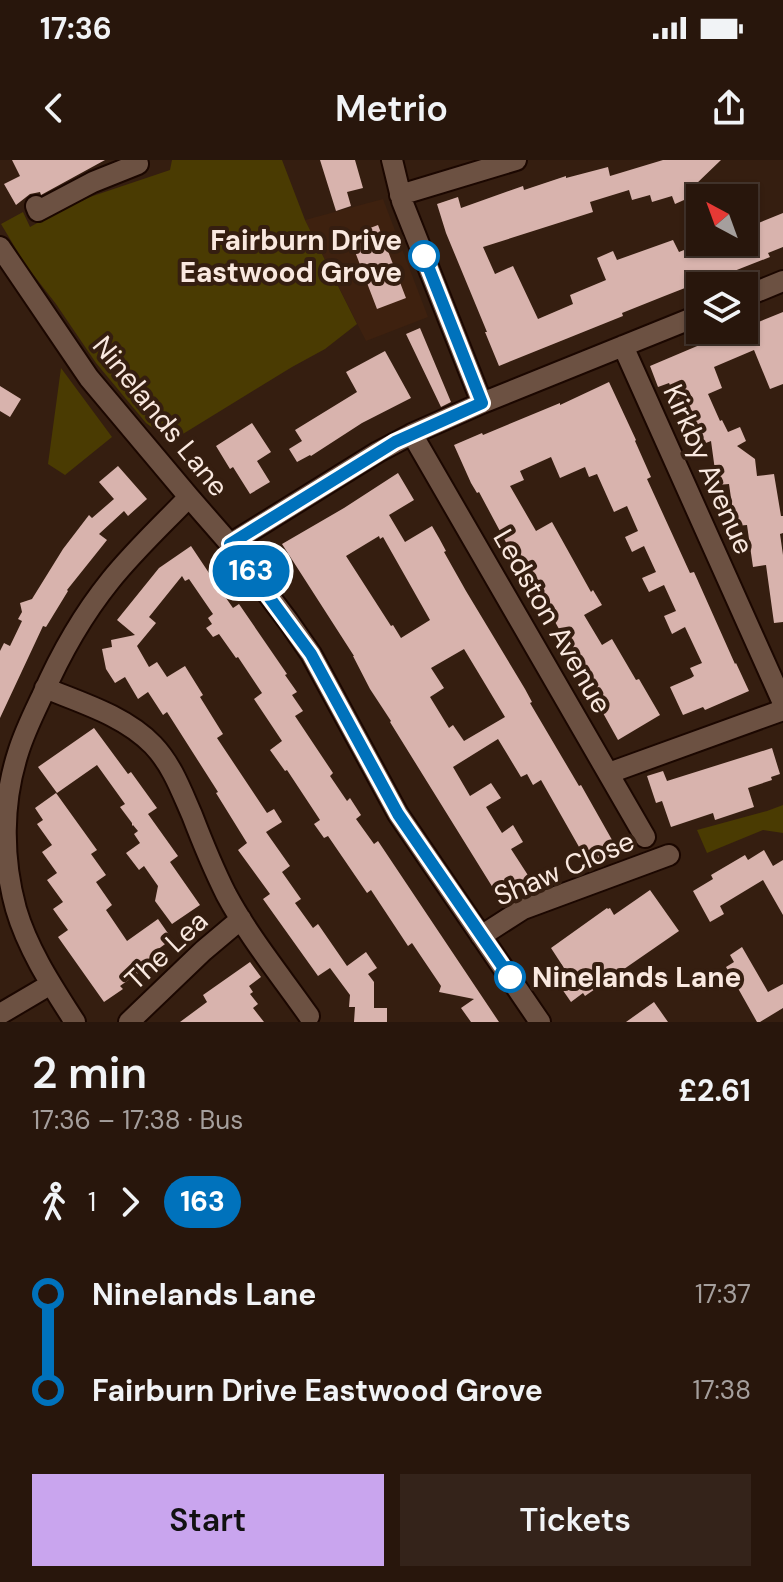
<!DOCTYPE html>
<html lang="en">
<head>
<meta charset="utf-8">
<style>
  :root { --surface:#28160c; --page:#34231a; --text:#f1f3f6; --muted:#a59f9d; --line:#44352d; --accent:#c9a5ee }
  body { margin:0; font-family:"DM Sans",sans-serif; background:var(--page); color:var(--text); height:100vh; display:flex; flex-direction:column; font-size:30px; white-space:nowrap }
  * { box-sizing:border-box; margin:0 }
  p { font-size:26px; color:var(--muted) }
  .icon { flex:none; width:44px; height:44px; fill:none; stroke:currentColor; stroke-width:2; stroke-linecap:round; stroke-linejoin:round }
  .map { position:relative; height:862px; overflow:hidden }
  .panel { display:flex; flex-direction:column; background:var(--surface); flex:1 }
  .panel>* { flex:none }
  .badge { padding:0 16px; border-radius:26px; font-size:28px; line-height:52px }
  .needle { width:52px; rotate:319deg }
  .buttons { position:absolute; left:686px; top:24px; display:grid; gap:16px }
  .buttons a { display:grid; place-items:center; width:72px; height:72px; border-radius:0px; background:var(--surface); box-shadow:0 2px 6px #0004,0 0 0 2px var(--line); font-size:40px }
  .map>.badge { position:absolute; translate:-50% -50%; box-shadow:0 0 0 4px #fff }
  .legs { display:flex; align-items:center; gap:12px; height:88px; padding:0 32px; font-size:26px }
  .legs p { margin-inline-start:auto }
  .overview { display:flex; align-items:center; justify-content:space-between; height:136px; padding:0 32px }
  h1 { font-size:44px; font-weight:600; line-height:60px }
  .primary-button { display:flex; gap:16px; margin-top:auto; padding:16px 32px }
  .primary-button a { flex:1; height:92px; border-radius:0px; background:var(--accent); color:#111; font-size:32px; font-weight:600; line-height:92px; text-align:center }
  .primary-button a+a { background:var(--page); color:var(--text) }
  ul { padding:0 32px; list-style:none }
  li { display:flex; align-items:center; gap:28px; height:96px; font-size:30px }
  li i { display:grid; place-items:center; width:12px; height:100%; margin:0 10px; background:currentColor }
  li i::after { content:''; width:20px; height:20px; margin:-10px; border:6px solid; border-radius:50%; background:var(--surface) }
  li p { margin-inline-start:auto }
  li:first-child i { background:linear-gradient(#0000 50%,currentColor 0) }
  li:last-child i { background:linear-gradient(currentColor 50%,#0000 0) }
  .status { display:flex; justify-content:space-between; align-items:center; height:56px; padding:0 40px; background:var(--surface); direction:ltr }
  .status svg { height:22px; fill:currentColor }
  header { display:flex; justify-content:space-between; align-items:center; height:104px; padding:0 32px; background:var(--surface); font-size:36px; font-weight:600 }
  .map>svg:first-child { display:block }
  .built { fill:#3e210f }
  .green { fill:#4a3b02 }
  .building { fill:#d8b3ad; fill-rule:evenodd }
  .lines { fill:none; stroke-linecap:round; stroke-linejoin:round }
  .minor-casing { stroke:#1b0700; stroke-width:24 }
  .minor { stroke:#6c5142; stroke-width:20 }
  .line-1-casing { stroke:#fff; stroke-width:18 }
  .line-1 { stroke:#0072bc; stroke-width:12 }
  .stop-1-dot { fill:#fff; stroke:#0072bc; stroke-width:4 }
  .labels { text-anchor:middle; stroke-width:8; stroke-linejoin:round; paint-order:stroke }
  .stop-label { font-size:28px; font-weight:bold; fill:#f9e8df; stroke:#351e10; text-anchor:end }
  .street-label { font-size:28px; fill:#f9e8df; stroke:#351e10 }
</style>
</head>
<body>
<div class="status"><b>17:36</b><svg viewBox="0 0 49 12"><path d="M0 12V9h3v3zM5 12V6h3v6zM10 12V3h3v9zM15 12V0h3v12zM26 1h20v11H26zM47 4h2v5h-2z"/></svg></div>
<header><svg class="icon" aria-label="back" viewBox="0 0 24 24"><path d="M15 5l-7 7 7 7"/></svg>Metrio<svg class="icon" aria-label="share" viewBox="0 0 24 24"><path d="M12 15V3M7 8l5-5 5 5M5 13v7h14v-7"/></svg></header>
<div class="map">
<svg width="783" height="862" viewBox="0 0 783 862">
  <rect width="100%" height="100%" fill="#351e10"/>
  <path class="built" d="M383,39l45,118 -62,24 -61,-121z"/>
  <path class="green" d="M172,0h110l23,60 52,104 -32,25 -33,18 -114,70 -7,3 -5,-2 -20,-15 -50,-60 -40,-59 -31,-40 -24,-40 22,-12 7,15 45,-25 95,-32z
    M61,208l51,69 -47,38 -17,-11z
    M783,645v28l-20,-3 -56,23 -10,-23 70,-19z"/>
  <path class="building" d="M12,0h93l-64,35 -1,-3 -10,2 -14,11 -12,-21 16,-8z
    M320,0h35l8,28 -16,4 4,14 -15,5z
    M663,0h58l-26,25 5,11v7l-12,5 -4,-8 -9,4 -3,-8 -20,6 -2,-7 -18,5 -3,-10 -39,12 3,10 -110,35 12,27 18,-8 25,53 35,-15 -3,-9 36,-15 -9,-22 16,-7 4,9 56,-20 6,12 25,-10h40v-13l39,-16v34l-15,6 2,4 -79,31 -1,-2 -28,11 -40,16 1,3 -124,50 -14,-34h2l-41,-99 -9,-29 21,-7 3,11 62,-22 1,4 42,-14v2l42,-11 2,9z
    M378,65l28,73 -29,11 -28,-73z
    M783,152v72l-13,5 -16,-39 -40,17 8,21 -14,6 12,27 2,-1 6,12 12,-5 6,14 -9,5 18,13 2,17 17,-2 7,42h2v17l-3,1 3,21v67l-9,1 -8,-58 -13,2 -6,-42 -12,1 -6,-42 -12,1 -6,-44 -13,5 -29,-63 -11,4 -8,-21 85,-36h9v-2z
    M420,168l31,74 -10,5 -35,-73z
    M385,191l26,47 -49,25 -51,33 -1,-1 -13,7 -8,-13 13,-8 -7,-11 62,-38 -11,-20z
    M609,222l27,58 -1,1 16,36 -4,2 43,94 4,-1 41,92 1,-1 13,28 -44,19 -2,-3 -20,8 -13,-28 21,-9 3,-2 -4,-8 12,-5 -17,-36 -13,7 -8,-18 12,-5 -12,-26 -15,7 -7,-14 14,-6 -12,-26 -12,6 -7,-15 13,-6 -11,-25 -13,6 -17,-38 -8,3 -4,-10 -25,11 -9,-21 -31,14 4,9 -14,6 26,45 16,-9 39,70 2,-2 9,15 -18,10 18,30 10,-6 24,41 3,-1 21,36 -42,25 -15,-27 2,-1 -13,-24 -36,-57 3,-2 -20,-36 -27,-46 -3,1 -30,-56 -2,1 -6,-10 -17,-38 28,-12 1,2 77,-32v2z
    M0,226l21,13 -11,18 -10,-6z
    M252,263l19,29 -14,9 13,21 -20,12 -17,-27 -3,2 -14,-23z
    M118,306l29,33 -19,17 -4,-5 -25,23 8,6 -40,50 1,1 -22,36 -3,-1 -43,92v-67l4,-8 6,3 12,-25 -4,-2 4,-7 -2,-9 12,-4 31,-50 26,-34 3,3 22,-19 -15,-17z
    M398,313l16,27 -25,15 16,27 27,-16 7,12 7,13 -2,1 22,39 59,98 7,13 -2,1 49,83 2,-1 39,69 -22,12 -7,2 -50,-88 -8,5 -6,-11 -6,3 -23,-38 -45,28 17,29 21,-13 10,15 -15,9 16,26 11,-8 10,17 -12,7 22,34 -30,16 -3,-5 -2,2 -108,-174 1,-1 -21,-32 -17,-33h1l-72,-112 62,-36zM379,376l1,3 3,-2 47,83 -29,18 -8,-13 -2,1 -45,-70zM464,489l41,68 -41,24 -11,-16 -4,3 -19,-31 14,-9 -13,-20z
    M191,386l18,27 3,-2 8,11 -3,3 16,23 6,-4 48,70 -2,1 12,17 -5,3 11,16 -8,5 38,57 -3,3 17,25 3,-3 11,17 -5,4 18,25 4,-3 121,181h-28l-10,-14 13,-9 -35,-7 2,-6 -29,-43 -4,3 -37,-56 -4,3 -39,-57 -4,2 -10,-14 6,-4 -33,-50 -2,1 -15,-21 12,-9 -28,-42 8,-6 -24,-36 -2,1 -17,-24 -6,3 -7,-9 6,-4 -4,-6 5,-4 -24,-35 -4,2 -3,-5 -33,41 7,6 -19,23 12,21 8,-5 10,15 18,-11 18,29 -3,2 23,37 -6,4 50,75 7,-4 8,13 -16,10 24,34 -8,6 19,27 -6,4 18,25 5,-4 29,42 19,-14 11,16 -9,6 6,8v26h13v14h-33l1,-15h-6l1,-12 -20,-27 -12,8 -55,-77 7,-5 -32,-44 9,-7 -31,-50 2,-1 -51,-80 -4,3 -15,-23 -10,7 -13,-22 -10,6 -9,-14 -4,-20 10,-2 -1,-7 24,-5 -18,-15 42,-52z
    M94,568l34,46 3,-2 26,36 -9,6 30,42 -8,6 30,43 -28,19 -17,-23 3,-15 -14,-20 -5,4 -13,-17 14,-10 -6,-9 4,-3 -5,-6 -1,1v-3l-12,-16 5,-3 -28,-39 -40,28 -19,-26z
    M772,588l8,26 -9,3 1,3 -24,8 6,19 -39,13 -2,-7 -42,14 -9,-26 -6,2 -9,-27 16,-5 4,10z
    M56,633l41,57 -6,4 15,21 -10,7 16,23 -6,5 21,31 31,-22 14,20 -15,11 2,3 -21,14 3,4 -21,15 3,3 -19,13 -46,-65 10,-7 -15,-21 10,-7 -16,-22 10,-7 -15,-21 10,-7 -15,-21 6,-4 -8,-12z
    M764,690l9,16 10,-6v55l-20,-35 -43,26 4,8 -14,8 -17,-31 20,-12 -2,-4 34,-20 3,5z
    M650,730l29,41 -94,65 -2,-3 -12,9 -18,-26 11,-8 -13,-20 56,-40 1,1 2,-1 4,7z
    M742,787l26,45 15,-8v24l-23,14h-3l-31,-55 8,-5 -4,-7z
    M250,802l11,15 -12,9 4,6 -3,2 8,10 -5,4 11,14h-84l27,-20 -4,-7z
    M654,842l14,20h-42z"/>
  <g class="lines">
    <defs>
      <path id="minor" d="M392,0l10,41 80,202
        M400,35l116,-35
        M36,46l2,5 55,-29 45,-18 -1,-4
        M0,87l89,131 100,119 41,47 58,77 23,33 87,160 142,208
        M744,137l39,-16
        M623,186l160,357
        M412,274l233,403
        M230,384l148,-92 34,-18 70,-31 218,-88
        M45,528c37,15 80,28 108,57 19,20 28,45 39,70 10,26 21,53 34,79 23,43 55,82 83,122
        M609,613l174,-63
        M481,776l42,-27 146,-54
        M0,854l51,-30
        M75,862c-23,-36 -47,-72 -59,-113 -14,-51 -14,-106 2,-156 6,-20 15,-38 24,-57 18,-41 39,-79 68,-115 24,-30 52,-56 79,-84
        M129,862l74,-71 38,-32"/>
    </defs>
    <use href="#minor" class="minor-casing"/>
    <use href="#minor" class="minor"/>
  </g>
  <g class="lines">
    <defs>
      <path id="line-1" d="M424,96l58,147 -87,39 -165,102 81,110 87,160 112,163"/>
    </defs>
    <use href="#line-1" class="line-1-casing"/>
    <use href="#line-1" class="line-1"/>
  </g>
  <g class="stop-1-dot">
    <circle cx="424" cy="96" r="14"/>
    <circle cx="510" cy="817" r="14"/>
  </g>
  <g class="labels">
    <g class="stop-label">
      <text x="402" y="90">Fairburn Drive<tspan x="402" dy="32">Eastwood Grove</tspan></text>
      <text x="532" y="827" text-anchor="start">Ninelands Lane</text>
    </g>
    <g class="street-label">
      <text transform="translate(161 256) rotate(51)" y="10">Ninelands Lane</text>
      <text transform="translate(709 309) rotate(66)" y="10">Kirkby Avenue</text>
      <text transform="translate(553 461) rotate(60)" y="10">Ledston Avenue</text>
      <text transform="translate(564 708) rotate(-23)" y="10">Shaw Close</text>
      <text transform="translate(166 790) rotate(-43)" y="10">The Lea</text>
    </g>
  </g>
</svg>
<div class="buttons">
<a><svg class="needle" viewBox="-14 -14 28 28"><path d="M0-13l5 13h-10z" fill="#e53935"/><path d="M0 13l5-13h-10z" fill="#a59f9d"/></svg></a>
<a><svg class="icon" aria-label="layers" viewBox="0 0 24 24"><path d="M12 4l9 5-9 5-9-5zM3 14l9 5 9-5"/></svg></a>
</div>
<b class="badge" style="left:251px;top:411px;background:#0072bc;color:#fff">163</b>
</div>
<section class="panel">
<div class="overview"><div><h1>2 min</h1><p>17:36 – 17:38 · Bus</p></div><b>£2.61</b></div>
<div class="legs"><svg class="icon" aria-label="walk" viewBox="0 0 24 24"><circle cx="13" cy="4" r="2"/><path d="M13 8l-2 6 4 7M11 14l-3 7M7 12l3-4h3l4 4"/></svg>1<svg class="icon" aria-label="forward" viewBox="0 0 24 24"><path d="M9 5l7 7-7 7"/></svg><b class="badge" style="background:#0072bc;color:#fff">163</b></div>
<ul>
<li><i style="color:#0072bc"></i><b>Ninelands Lane</b><p>17:37</p></li>
<li><i style="color:#0072bc"></i><b>Fairburn Drive Eastwood Grove</b><p>17:38</p></li>
</ul>
<div class="primary-button"><a>Start</a><a>Tickets</a></div>
</section>
</body>
</html>
